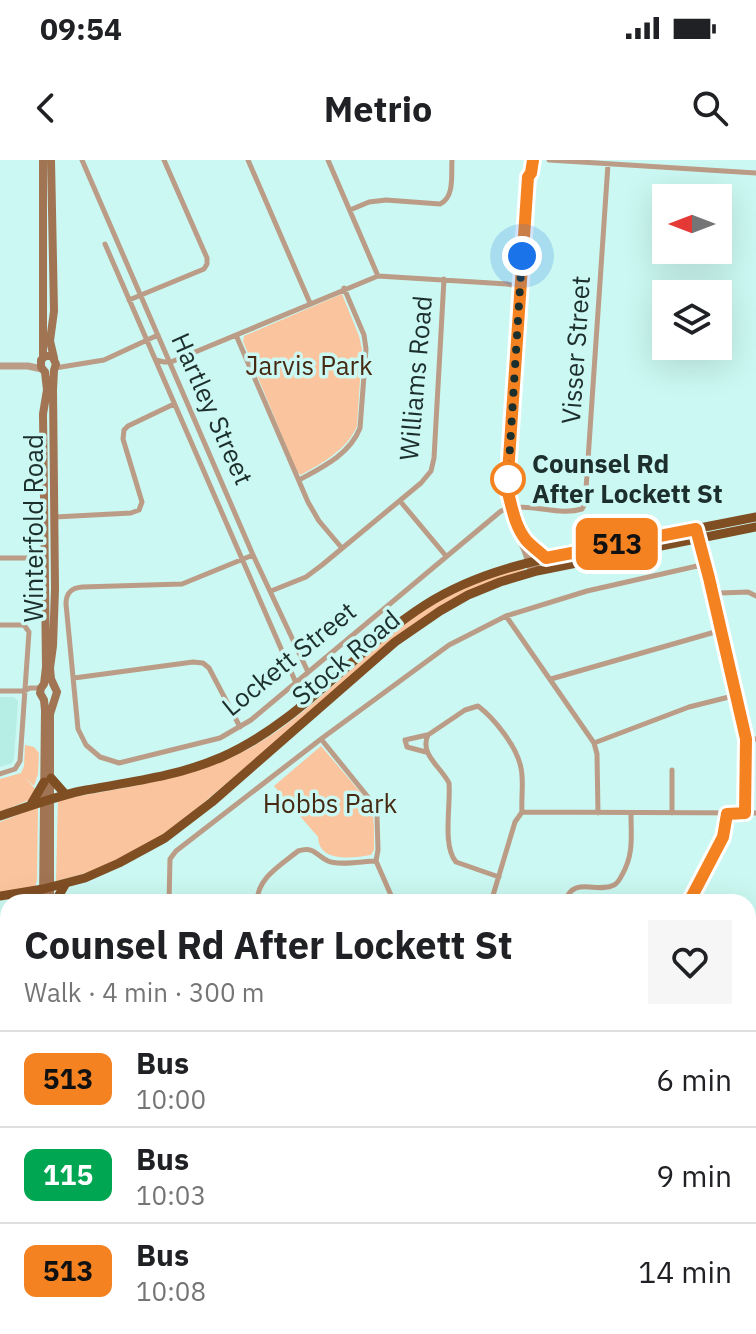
<!DOCTYPE html>
<html lang="en">
<head>
<meta charset="utf-8">
<style>
  :root { --surface:#fff; --page:#f6f6f6; --text:#202124; --muted:#757577; --line:#e0e0e0 }
  body { margin:0; font-family:"IBM Plex Sans",sans-serif; background:var(--page); color:var(--text); height:100vh; display:flex; flex-direction:column; font-size:30px; white-space:nowrap }
  * { box-sizing:border-box; margin:0 }
  p { font-size:26px; color:var(--muted) }
  .icon { flex:none; width:44px; height:44px; fill:none; stroke:currentColor; stroke-width:2; stroke-linecap:round; stroke-linejoin:round }
  .map { position:relative; flex:1; overflow:hidden }
  .details { position:absolute; left:0px; top:734px; width:756px; height:440px; display:flex; flex-direction:column; background:var(--surface); border-radius:24px 24px 0 0; box-shadow:0 8px 32px #0002 }
  .details>* { flex:none }
  .badge { padding:0 16px; border-radius:12px; font-size:28px; line-height:52px }
  .needle { width:52px; rotate:270deg }
  .controls { position:absolute; left:652px; top:24px; display:grid; gap:16px }
  .controls a { display:grid; place-items:center; width:80px; height:80px; border-radius:0px; background:var(--surface); box-shadow:0 8px 32px #0002; font-size:40px }
  .you { position:absolute; width:40px; height:40px; margin:-20px; border:6px solid #fff; border-radius:50%; background:#1a73e8; box-shadow:0 0 0 12px #1a73e833 }
  .map>.badge { position:absolute; translate:-50% -50%; box-shadow:0 0 0 4px #fff }
  .round { display:grid; place-items:center; flex:none; width:84px; height:84px; border-radius:0px; background:var(--page) }
  .overview { display:flex; align-items:center; justify-content:space-between; height:136px; padding:0 24px }
  h1 { font-size:38px; font-weight:800; line-height:60px }
  ul { padding:0; list-style:none }
  li { display:flex; align-items:center; gap:24px; height:96px; padding:0 24px; border-top:2px solid var(--line) }
  li div { flex:1 }
  li b { display:block; font-size:30px }
  li em { font-style:normal }
  li .badge { min-width:88px; font-weight:700; text-align:center }
  .status { display:flex; justify-content:space-between; align-items:center; height:56px; padding:0 40px; background:var(--surface); direction:ltr }
  .status svg { height:22px; fill:currentColor }
  header { display:flex; justify-content:space-between; align-items:center; height:104px; padding:0 24px; background:var(--surface); font-size:36px; font-weight:800 }
  .map>svg:first-child { display:block }
  .built { fill:#b6ede5 }
  .green { fill:#fac59e }
  .lines { fill:none; stroke-linecap:round; stroke-linejoin:round }
  .minor { stroke:#bb9c86; stroke-width:5 }
  .tertiary { stroke:#bb9c86; stroke-width:7 }
  .secondary { stroke:#a17453; stroke-width:8 }
  .trunk { stroke:#804e23; stroke-width:9 }
  .line-casing { stroke:#fff; stroke-width:18 }
  .line { stroke:#f58220; stroke-width:12 }
  .walk { stroke:#1d2f2d; stroke-width:8; stroke-dasharray:0 14.4 }
  .stop-dot { fill:#fff; stroke:#f58220; stroke-width:4 }
  .labels { text-anchor:middle; stroke-width:7; stroke-linejoin:round; paint-order:stroke }
  .street-label { font-size:26px; fill:#1d2f2d; stroke:#cbf8f2 }
  .park-label { font-size:26px; fill:#462912; stroke:#cbf8f2 }
  .stop-label { font-size:26px; font-weight:bold; fill:#1d2f2d; stroke:#cbf8f2; text-anchor:start }
</style>
</head>
<body>
<div class="status"><b>09:54</b><svg viewBox="0 0 49 12"><path d="M0 12V9h3v3zM5 12V6h3v6zM10 12V3h3v9zM15 12V0h3v12zM26 1h20v11H26zM47 4h2v5h-2z"/></svg></div>
<header><svg class="icon" aria-label="back" viewBox="0 0 24 24"><path d="M15 5l-7 7 7 7"/></svg>Metrio<svg class="icon" aria-label="search" viewBox="0 0 24 24"><circle cx="10" cy="10" r="6"/><path d="M15 15l6 6"/></svg></header>
<div class="map">
<svg width="756" height="1174" viewBox="0 0 756 1174">
  <rect width="100%" height="100%" fill="#cbf8f2"/>
  <path class="built" d="M0,537h14l4,4 -4,57 -2,5 -12,4z"/>
  <path class="green" d="M342,134l17,42 3,13 -5,77c-11,25 -34,36 -56,49l-4,-3 -54,-131 1,-5z
    M524,406l1,2 -3,3 -47,17 -28,14 -37,25 -236,201 -45,26 -39,18 -34,9 2,-81c67,-13 134,-20 194,-53 55,-31 98,-80 147,-119 18,-15 40,-29 62,-39 20,-9 42,-15 63,-23z
    M25,585l9,2 5,6 -1,21 -4,12 -9,-9 11,13 -7,10 -29,12v-33l21,-6 3,-7z
    M321,586l46,54 6,15 1,13v22l-3,5c-18,3 -52,8 -53,-18l-44,-51z
    M38,648l-1,72 -2,7 -35,6v-71c13,-5 24,-11 38,-14z"/>
  <g class="lines">
    <path class="minor" d="M82,0l171,395 55,117
      M248,0l62,143
      M328,0l50,116
      M549,0l207,13
      M350,50l19,-8 17,-2 54,4c15,-7 11,-30 12,-44
      M105,84l191,439
      M129,140l75,-31 3,-5v-6l-43,-98
      M236,175l72,167 11,19 22,26
      M156,200l8,2h7l207,-86 129,8 13,3
      M55,208l49,-8 54,-25
      M299,320c24,-13 51,-26 61,-52l6,-79 -2,-14 -20,-47
      M400,341l46,55
      M55,357l76,-4 8,-3 3,-8 -19,-63 1,-9 4,-4 46,-22
      M693,379l7,26 10,20
      M699,380l10,38 37,161 -1,74
      M253,395l-71,29 -100,3c-11,1 -16,6 -16,17l12,125 8,16 14,12 19,6 101,-25 31,-18 250,-209c27,-11 55,6 81,-2l3,-5 23,-340
      M0,398h44
      M271,431l35,-14 16,-12 99,-82 10,-12 3,-13 10,-179
      M720,433l28,-1 8,4
      M506,456l88,127 3,11 1,59
      M0,465h24l5,7 -9,129 -5,8 -15,5
      M74,518l119,-16 10,1 6,5 31,59
      M551,519l171,-49
      M0,531h24l6,-3h11
      M321,579l51,63 5,14 1,34 -2,11 18,41
      M746,579h10
      M594,583l95,-36 48,-12
      M426,592l-19,-5 -2,-7 22,-5
      M672,610v43
      M499,717l-43,-15c-14,-16 -5,-57 -7,-79 -8,-16 -30,-29 -21,-48l37,-25 13,-4c17,13 39,41 43,62 3,14 0,29 1,44
      M169,742l1,-43 6,-8 145,-112 128,-94 57,-29 81,-25 119,-27
      M257,742c0,-24 24,-37 41,-51 17,-5 17,4 30,10 10,5 36,0 48,0
      M491,742l24,-80 7,-10 234,1
      M565,742c8,-27 32,-8 49,-17 4,-2 6,-6 8,-10 12,-21 9,-38 9,-61
      M689,742l34,-65 4,-23
      M748,790l8,3
      M0,969l8,2
      M0,1052l8,1
      M0,1135l8,1
      M322,1166v8
      M615,1174l3,-8"/>
    <path class="tertiary" d="M529,0l-2,13 1,4 -21,312c-7,20 9,39 16,57 4,8 6,17 9,26
      M0,206h28l14,3
      M518,365l18,40
      M748,865l8,3
      M391,1174l2,-8"/>
    <path class="secondary" d="M51,0l3,151 -4,30 4,17
      M43,198v-198
      M45,212l-4,-5v-7l4,-4h7l4,8 -2,6 -1,20 2,199 -2,57 -3,22 1,11 6,13 -7,22v188
      M43,742l2,-192 -1,-10 -4,-7 1,-5 3,-4 2,-17 -3,-253 4,-24 -2,-18
      M748,1036l8,-20
      M748,1051l8,-20
      M49,1166v8
      M692,1174l3,-8
      M699,1174l3,-8"/>
    <path class="trunk" d="M527,382l7,3 12,13
      M51,618l15,17
      M30,646l14,-24
      M0,656c27,-9 54,-19 81,-25 48,-9 95,-14 141,-34 79,-35 131,-106 203,-152 58,-37 122,-47 188,-60 48,-9 95,-19 143,-28
      M23,733l15,9
      M0,736l43,-7 42,-11 34,-15 46,-25 47,-36 183,-160 45,-31 28,-16 32,-13 37,-11 219,-44
      M55,742l11,-19"/>
  </g>
  <g class="lines">
    <defs>
      <path id="line" d="M533,0l-2,13 -3,4 -21,312c5,17 7,36 19,51 5,6 14,12 20,18l150,-29 13,49 37,161 -1,74 -18,1 -4,23 -34,65"/>
    </defs>
    <use href="#line" class="line-casing"/>
    <use href="#line" class="line"/>
    <path class="walk" d="M508,319l14,-223"/>
  </g>
  <circle class="stop-dot" cx="508" cy="319" r="16"/>
  <g class="labels">
    <g class="street-label">
      <text transform="translate(576 190) rotate(-86)" y="9">Visser Street</text>
      <text transform="translate(416 218) rotate(-85)" y="9">Williams Road</text>
      <text transform="translate(212 249) rotate(66)" y="9">Hartley Street</text>
      <text transform="translate(34 368) rotate(-90)" y="9">Winterfold Road</text>
      <text transform="translate(346 498) rotate(-40)" y="9">Stock Road</text>
      <text transform="translate(289 499) rotate(-39)" y="9">Lockett Street</text>
    </g>
    <g class="park-label">
      <text x="309" y="215">Jarvis Park</text>
      <text x="330" y="653">Hobbs Park</text>
    </g>
    <g class="stop-label">
      <text x="532" y="313">Counsel Rd<tspan x="532" dy="30">After Lockett St</tspan></text>
    </g>
  </g>
</svg>
<div class="controls">
<a><svg class="needle" viewBox="-14 -14 28 28"><path d="M0-13l5 13h-10z" fill="#e53935"/><path d="M0 13l5-13h-10z" fill="#757577"/></svg></a>
<a><svg class="icon" aria-label="layers" viewBox="0 0 24 24"><path d="M12 4l9 5-9 5-9-5zM3 14l9 5 9-5"/></svg></a>
</div>
<div class="you" style="left:522px;top:96px"></div>
<b class="badge" style="left:617px;top:384px;background:#f58220;color:#111">513</b>
<section class="details">
<div class="overview"><div><h1>Counsel Rd After Lockett St</h1><p>Walk · 4 min · 300 m</p></div><a class="round"><svg class="icon" aria-label="heart" viewBox="0 0 24 24"><path d="M12 20l-8-8c-3-5 5-10 8-4 3-6 11-1 8 4z"/></svg></a></div>
<ul>
<li><span class="badge" style="background:#f58220;color:#111">513</span><div><b>Bus</b><p>10:00</p></div><em>6 min</em></li>
<li><span class="badge" style="background:#00a651;color:#fff">115</span><div><b>Bus</b><p>10:03</p></div><em>9 min</em></li>
<li><span class="badge" style="background:#f58220;color:#111">513</span><div><b>Bus</b><p>10:08</p></div><em>14 min</em></li>
</ul>
</section>
</div>
</body>
</html>
